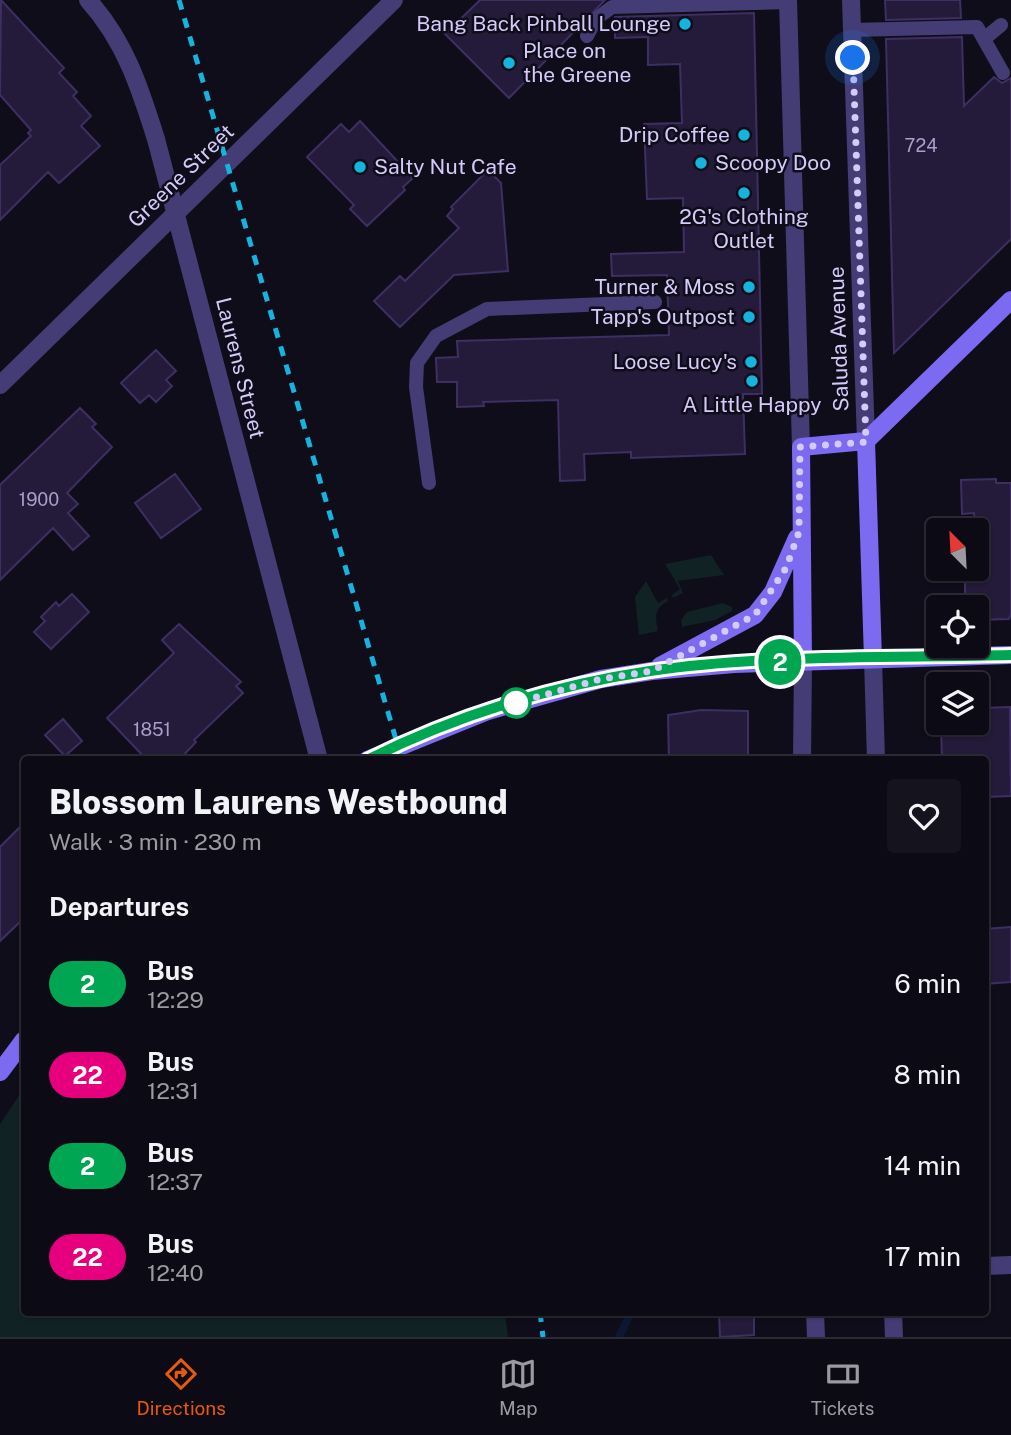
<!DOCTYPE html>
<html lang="en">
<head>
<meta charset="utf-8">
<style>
  :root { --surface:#0c0a14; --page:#15131d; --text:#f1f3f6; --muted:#9a9aa0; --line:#2c2b34; --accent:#ea580c }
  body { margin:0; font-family:"Public Sans",sans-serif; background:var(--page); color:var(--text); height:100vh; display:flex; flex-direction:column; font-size:26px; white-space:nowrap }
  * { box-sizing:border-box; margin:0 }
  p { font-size:23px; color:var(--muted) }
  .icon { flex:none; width:38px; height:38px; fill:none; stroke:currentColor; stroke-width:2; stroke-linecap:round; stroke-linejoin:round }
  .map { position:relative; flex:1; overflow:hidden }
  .details { position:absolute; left:21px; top:756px; width:968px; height:560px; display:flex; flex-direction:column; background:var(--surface); border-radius:7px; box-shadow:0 2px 5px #0004,0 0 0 2px var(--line) }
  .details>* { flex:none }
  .badge { padding:0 14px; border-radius:23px; font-size:24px; line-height:46px }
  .needle { width:46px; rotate:336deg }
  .buttons { position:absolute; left:926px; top:518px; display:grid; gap:14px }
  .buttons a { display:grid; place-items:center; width:63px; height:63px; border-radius:7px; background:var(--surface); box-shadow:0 2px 5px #0004,0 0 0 2px var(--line); font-size:35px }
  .you { position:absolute; width:35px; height:35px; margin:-18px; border:5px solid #fff; border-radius:50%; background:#1a73e8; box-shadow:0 0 0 10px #1a73e833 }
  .map>.badge { position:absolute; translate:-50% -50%; box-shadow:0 0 0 4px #fff }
  h2 { padding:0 28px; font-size:26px; line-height:63px }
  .round { display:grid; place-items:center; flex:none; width:74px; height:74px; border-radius:7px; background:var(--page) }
  .summary { display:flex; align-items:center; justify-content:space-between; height:119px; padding:0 28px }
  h1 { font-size:33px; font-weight:800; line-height:52px }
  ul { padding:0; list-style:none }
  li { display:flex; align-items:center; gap:21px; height:91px; padding:0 28px }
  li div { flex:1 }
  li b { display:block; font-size:26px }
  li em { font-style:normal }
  li .badge { min-width:77px; font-weight:700; text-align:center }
  .tab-bar { display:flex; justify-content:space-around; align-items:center; height:98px; border-top:2px solid var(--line); background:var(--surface); font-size:19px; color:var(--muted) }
  .tab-bar a { display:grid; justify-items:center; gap:4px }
  .tab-bar .active { color:var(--accent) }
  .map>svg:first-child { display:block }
  .green { fill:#102224 }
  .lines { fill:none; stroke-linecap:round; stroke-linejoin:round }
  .stream { stroke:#0c1734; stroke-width:8 }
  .building { fill:#241a39; stroke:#3e2f63; stroke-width:2 }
  .service { stroke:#443c75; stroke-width:14 }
  .minor { stroke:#443c75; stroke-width:18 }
  .tertiary { stroke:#443c75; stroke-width:18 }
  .secondary { stroke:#7c6bf1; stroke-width:18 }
  .rail { stroke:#15b4dc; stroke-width:5; stroke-dasharray:10 9; stroke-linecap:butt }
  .line-casing { stroke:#fff; stroke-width:16 }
  .line { stroke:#00a651; stroke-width:10 }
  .walk { stroke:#d5cbfa; stroke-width:7; stroke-dasharray:0 12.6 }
  .poi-dot { fill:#15b4dc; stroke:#100d1a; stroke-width:2.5 }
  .stop-dot { fill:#fff; stroke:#00a651; stroke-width:3.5 }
  .labels { text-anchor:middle; stroke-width:5; stroke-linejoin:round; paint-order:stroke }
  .number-label { font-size:18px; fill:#a99fca }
  .poi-label { font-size:21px; fill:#d5cbfa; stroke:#100d1a; text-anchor:end }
  .street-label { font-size:21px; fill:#d5cbfa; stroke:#100d1a }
</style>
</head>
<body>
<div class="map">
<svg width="1011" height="1337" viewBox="0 0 1011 1337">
  <rect width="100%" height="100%" fill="#100d1a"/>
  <path class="green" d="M711,555l13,20 -46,6 5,12 -10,5 -1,-3 8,-6 -15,-25z
    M646,581l12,22 9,-5 1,3c-14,8 -13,15 -10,30l-19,4 -4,-38z
    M723,603l9,4v4l-17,9 -33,7 -1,-7 6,-8z
    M24,1088v224l481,1 3,24h-508v-213z"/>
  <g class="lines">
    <path class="stream" d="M619,1337l12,-25"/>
  </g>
  <path class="building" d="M1,0l63,68 -5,5 18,19 -4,4 18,20 -10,10 19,20 -41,37 -11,-11 -48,48v-55l31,-29 -3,-3 3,-3 -31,-35z
    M480,0h125l-96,98 -64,-64z
    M885,0h75l1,18 -75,2z
    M754,13l8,381h-19l2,60 -114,4v-6l-47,2 1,26 -25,1 -2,-81 -75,2 1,4 -27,1v-25h-20l-1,-24 22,-1 -1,-16 212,-6 -2,-60 -55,1 -1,-22 73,-2 -1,-54 -36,1 -3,-75 38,-1 -2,-59 -32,1v-28l-33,1v-21z
    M962,37l2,69 30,-29 8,6 9,-5v161l-117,114 -8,-314z
    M360,121l53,57 -10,9 2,3 -38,36 -17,-17 4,-4 -47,-48 34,-33 8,8z
    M488,170l13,13 7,88 -54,4 -54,52 -26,-26 26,-25 5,5 54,-53 -12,-12 6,-7 -2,-2z
    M156,350l20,21 -10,9 6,6 -16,16 -7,-7 -9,8 -19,-20z
    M80,408l16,16 -4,3 20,20 -45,46 11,11 -10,9 21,23 -16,14 -20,-22 -53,52v-95z
    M175,474l26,35 -40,29 -26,-35z
    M996,479v4h15v131l-2,5 -33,1v-13h-11v-30h11v-47l-2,-17 -12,1 -1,-34z
    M72,594l17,18 -38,37 -17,-17 11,-11 -4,-4 15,-15 3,4z
    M179,624l62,58 -5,4 7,7 -49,47 2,2 -17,18h-32l-40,-42 67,-65 -12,-13z
    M1010,707l1,89 -26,1v-37h-43l-1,-37h35l4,-15z
    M701,710l47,1v48l-79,1 -1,-45z
    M63,719l19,22 -17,15 -20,-21z
    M24,823v95l-24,23v-94z
    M1011,927v55l-26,2v-55z
    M719,1312h35v23l-34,2z"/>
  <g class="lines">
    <path class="service" d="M852,30l125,-3 26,46
      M587,36l9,-17 16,-12 176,-5
      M984,39l17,-14
      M429,483l-13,-96 1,-24 19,-27 51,-27 168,-7"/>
    <path class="minor" d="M88,0c37,41 52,88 68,139l163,621
      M873,659l3,101
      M802,760l1,-99
      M985,1266l26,-1
      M815,1312l1,25
      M893,1312l1,25"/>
    <path class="tertiary" d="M788,0l13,447
      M851,0l15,441
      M0,385l394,-385"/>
    <path class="secondary" d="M866,441l7,218
      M803,661l-2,-214 65,-6 145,-141
      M660,666l95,-51 18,-23 24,-54
      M367,760l121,-49 113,-32 51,-8 82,-7 277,-9
      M0,1072l24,-32"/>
    <path class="rail" d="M179,0l223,760
      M540,1312l3,25"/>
  </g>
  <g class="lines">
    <defs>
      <path id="line" d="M367,760c87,-44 187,-75 283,-89 115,-17 244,-13 361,-16"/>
    </defs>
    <use href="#line" class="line-casing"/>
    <use href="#line" class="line"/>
    <path class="walk" d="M516,703l-8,2 93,-26 51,-8 103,-56 31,-47 13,-36 1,-85 66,-5 -13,-384"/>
  </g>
  <g class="poi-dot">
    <circle cx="685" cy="24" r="7"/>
    <circle cx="509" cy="63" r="7"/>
    <circle cx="744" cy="135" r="7"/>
    <circle cx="701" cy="163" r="7"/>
    <circle cx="360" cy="167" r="7"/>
    <circle cx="744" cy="193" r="7"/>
    <circle cx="749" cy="287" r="7"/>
    <circle cx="749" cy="317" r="7"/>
    <circle cx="751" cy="362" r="7"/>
    <circle cx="752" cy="381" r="7"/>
  </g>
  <circle class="stop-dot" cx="516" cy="703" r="14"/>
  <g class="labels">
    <g class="number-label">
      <text x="921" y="152">724</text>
      <text x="39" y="506">1900</text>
      <text x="152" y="736">1851</text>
    </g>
    <g class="poi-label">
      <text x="671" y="31">Bang Back Pinball Lounge</text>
      <text x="523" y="58" text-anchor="start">Place on<tspan x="523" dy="24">the Greene</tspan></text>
      <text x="730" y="142">Drip Coffee</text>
      <text x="715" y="170" text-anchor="start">Scoopy Doo</text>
      <text x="374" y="174" text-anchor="start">Salty Nut Cafe</text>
      <text x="744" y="224" text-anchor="middle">2G's Clothing<tspan x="744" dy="24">Outlet</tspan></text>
      <text x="735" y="294">Turner &amp; Moss</text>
      <text x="735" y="324">Tapp's Outpost</text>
      <text x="737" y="369">Loose Lucy's</text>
      <text x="752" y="412" text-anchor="middle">A Little Happy</text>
    </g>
    <g class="street-label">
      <text transform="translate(181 176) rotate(-44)" y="7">Greene Street</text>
      <text transform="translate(839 339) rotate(-92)" y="7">Saluda Avenue</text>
      <text transform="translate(240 368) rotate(76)" y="7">Laurens Street</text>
    </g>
  </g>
</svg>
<div class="buttons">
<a><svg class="needle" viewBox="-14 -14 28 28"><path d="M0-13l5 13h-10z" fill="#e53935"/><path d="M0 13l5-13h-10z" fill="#9a9aa0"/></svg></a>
<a><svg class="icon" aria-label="locate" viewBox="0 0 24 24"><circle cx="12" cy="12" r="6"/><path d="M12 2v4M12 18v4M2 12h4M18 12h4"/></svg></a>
<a><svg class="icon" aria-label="layers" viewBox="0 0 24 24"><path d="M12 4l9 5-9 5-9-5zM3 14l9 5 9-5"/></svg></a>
</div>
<div class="you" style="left:853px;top:58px"></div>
<b class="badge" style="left:780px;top:662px;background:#00a651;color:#fff">2</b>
<section class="details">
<div class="summary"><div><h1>Blossom Laurens Westbound</h1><p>Walk · 3 min · 230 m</p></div><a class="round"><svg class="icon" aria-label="heart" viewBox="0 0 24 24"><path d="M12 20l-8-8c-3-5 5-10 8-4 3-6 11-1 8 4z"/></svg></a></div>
<h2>Departures</h2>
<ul>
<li><span class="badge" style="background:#00a651;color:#fff">2</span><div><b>Bus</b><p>12:29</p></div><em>6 min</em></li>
<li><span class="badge" style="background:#e6007e;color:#fff">22</span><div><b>Bus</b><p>12:31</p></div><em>8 min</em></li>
<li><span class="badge" style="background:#00a651;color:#fff">2</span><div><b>Bus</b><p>12:37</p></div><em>14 min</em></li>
<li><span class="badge" style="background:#e6007e;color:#fff">22</span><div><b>Bus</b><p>12:40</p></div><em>17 min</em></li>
</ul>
</section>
</div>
<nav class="tab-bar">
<a class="active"><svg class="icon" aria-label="directions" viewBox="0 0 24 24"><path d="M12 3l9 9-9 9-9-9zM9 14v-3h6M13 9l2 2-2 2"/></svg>Directions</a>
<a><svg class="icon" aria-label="map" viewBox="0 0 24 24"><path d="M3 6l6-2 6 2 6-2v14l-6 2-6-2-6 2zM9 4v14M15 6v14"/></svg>Map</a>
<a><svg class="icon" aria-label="tickets" viewBox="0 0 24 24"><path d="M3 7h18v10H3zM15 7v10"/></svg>Tickets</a>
</nav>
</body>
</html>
